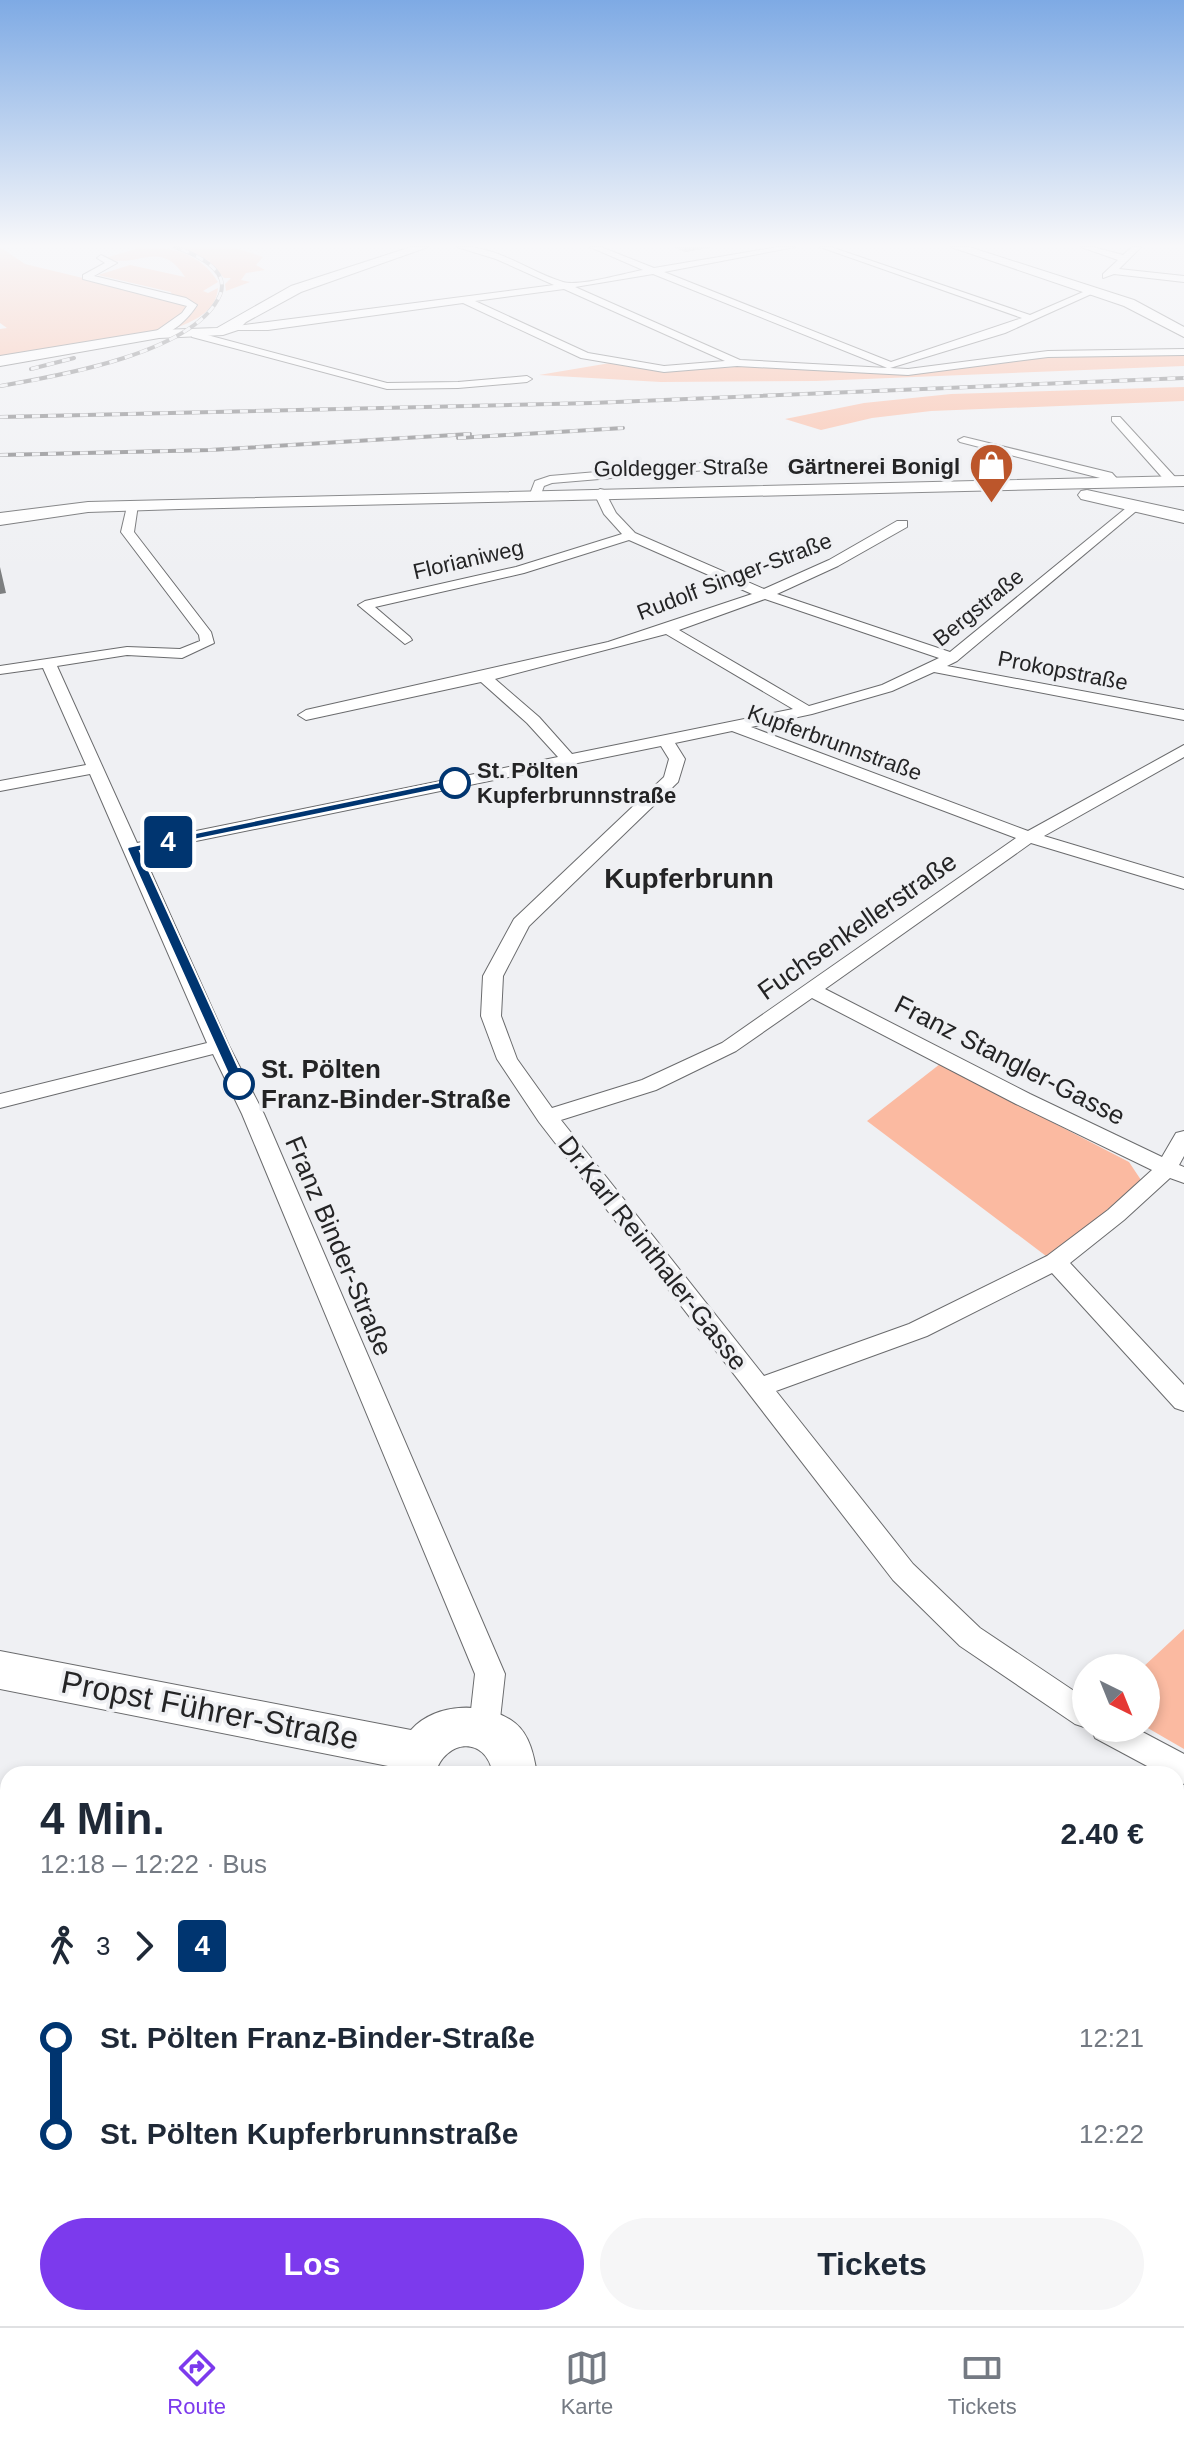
<!DOCTYPE html>
<html lang="de">
<head>
<meta charset="utf-8">
<style>
  :root { --surface:#fff; --page:#f6f6f7; --text:#1f2937; --muted:#747a83; --line:#e0e1e3; --accent:#7c3aed }
  body { margin:0; font-family:Arial,sans-serif; background:var(--page); color:var(--text); height:100vh; display:flex; flex-direction:column; font-size:30px; white-space:nowrap }
  * { box-sizing:border-box; margin:0 }
  p { font-size:26px; color:var(--muted) }
  .icon { flex:none; width:44px; height:44px; fill:none; stroke:currentColor; stroke-width:2; stroke-linecap:round; stroke-linejoin:round }
  .map { position:relative; flex:1; overflow:hidden }
  .sheet { position:absolute; left:0px; top:1766px; width:1184px; height:560px; display:flex; flex-direction:column; background:var(--surface); border-radius:24px 24px 0 0; box-shadow:0 4px 12px #0003 }
  .sheet>* { flex:none }
  .badge { padding:0 16px; border-radius:6px; font-size:28px; line-height:52px }
  .needle { width:52px; rotate:137deg }
  .buttons { position:absolute; left:1072px; top:1654px; display:grid; gap:16px }
  .buttons a { display:grid; place-items:center; width:88px; height:88px; border-radius:50%; background:var(--surface); box-shadow:0 4px 12px #0003; font-size:40px }
  .map>.badge { position:absolute; translate:-50% -50%; box-shadow:0 0 0 4px #fff }
  .legs { display:flex; align-items:center; gap:12px; height:88px; padding:0 40px; font-size:26px }
  .legs p { margin-inline-start:auto }
  .head { display:flex; align-items:center; justify-content:space-between; height:136px; padding:0 40px }
  h1 { font-size:44px; font-weight:800; line-height:60px }
  .cta { display:flex; gap:16px; margin-top:auto; padding:16px 40px }
  .cta a { flex:1; height:92px; border-radius:48px; background:var(--accent); color:#fff; font-size:32px; font-weight:800; line-height:92px; text-align:center }
  .cta a+a { background:var(--page); color:var(--text) }
  ul { padding:0 40px; list-style:none }
  li { display:flex; align-items:center; gap:28px; height:96px; font-size:30px }
  li i { display:grid; place-items:center; width:12px; height:100%; margin:0 10px; background:currentColor }
  li i::after { content:''; width:20px; height:20px; margin:-10px; border:6px solid; border-radius:50%; background:var(--surface) }
  li p { margin-inline-start:auto }
  li:first-child i { background:linear-gradient(#0000 50%,currentColor 0) }
  li:last-child i { background:linear-gradient(currentColor 50%,#0000 0) }
  .tabs { display:flex; justify-content:space-around; align-items:center; height:112px; border-top:2px solid var(--line); background:var(--surface); font-size:22px; color:var(--muted) }
  .tabs a { display:grid; justify-items:center; gap:4px }
  .tabs .selected { color:var(--accent) }
  .map>svg:first-child { display:block }
  .green { fill:#fbbaa1 }
  .lines { fill:none; stroke-linecap:round; stroke-linejoin:round }
  .street-casing { stroke:#6a6b6d; stroke-width:2 }
  .secondary-casing { stroke:#6a6b6d; stroke-width:2 }
  .street { fill:#fff; fill-rule:evenodd }
  .secondary { fill:#fff; fill-rule:evenodd }
  .rail-casing { stroke:#7b7b7d; stroke-width:4 }
  .rail { stroke:#eff0f3; stroke-width:3; stroke-dasharray:8; stroke-linecap:butt }
  .wall { fill:#9a9c9d }
  .shaded-wall { fill:#7d7f80 }
  .line-1 { fill:#003570; stroke:#fff; stroke-width:2 }
  .stop-1-dot { fill:#fff; stroke:#003570; stroke-width:4 }
  .labels { text-anchor:middle; stroke-width:7; stroke-linejoin:round; paint-order:stroke }
  .far-poi-label { font-size:22px; font-weight:bold; fill:#242425; stroke:#eff0f3; text-anchor:end }
  .far-street-label { font-size:22px; fill:#242425; stroke:#eff0f3 }
  .far-stop-label { font-size:22px; font-weight:bold; fill:#242425; stroke:#eff0f3; text-anchor:start }
  .street-label { font-size:26px; fill:#242425; stroke:#eff0f3 }
  .stop-label { font-size:26px; font-weight:bold; fill:#242425; stroke:#eff0f3; text-anchor:start }
  .neighbourhood-label { font-size:28px; font-weight:bold; fill:#242425; stroke:#eff0f3 }
  .near-street-label { font-size:32px; fill:#242425; stroke:#eff0f3 }
</style>
</head>
<body>
<div class="map">
<svg width="1184" height="2326" viewBox="0 0 1184 2326">
  <rect width="100%" height="100%" fill="#eff0f3"/>
  <path class="green" d="M0,247l25,17 161,39 3,4 -31,24 -158,27v-29l7,-1 -7,-5z
    M134,247c34,0 64,3 84,35l-15,9 5,2 10,-5c-2,22 -21,32 -40,39l16,-16 -1,-9 -21,-5 -1,-5 -73,-17 32,-10 55,12c-25,-40 -48,-7 -80,-19l31,-9z
    M181,247h52l30,10 -7,8 9,5 -19,3 -5,7 9,2 -24,9 -1,-7 6,-6h-7l-15,-17z
    M1050,354h134v12l-368,15 -155,1 -122,-7 71,-12 66,7 78,-4 153,7z
    M1184,387v14l-253,10 -59,7 -51,12 -36,-11 79,-16 87,-9z
    M940,1064l189,98 12,18 -41,36 -54,40 -179,-135z
    M1184,1629v120l-38,-22v-59h-4z"/>
  <g class="lines">
    <defs>
      <path id="street" d="M457,247c38,-3 70,24 106,35 16,5 62,-9 80,-12l-53,-23h11l53,21 124,-21h17l-131,25 227,90 131,-44 -202,-71h11l199,68 60,-26 8,2 -93,42 -115,35 18,1 140,-18 136,-2v6l-136,2 -140,18 -171,-9 -73,6 -83,-14 -118,-55 -195,27h-35l-5,-3 326,-42 -58,-26zM653,274l232,93 2,1 -147,-8 -165,-73zM564,289l161,72 -61,5 -76,-13 -113,-52z
        M1081,247h12l30,8 9,-8h9l-22,22 65,7v6l-70,-8 -11,4v-4l15,-14z
        M101,255l16,8 -23,13 92,22 11,7c-8,13 -26,31 -42,31v-4l27,-19 5,-7 -104,-27v-4l22,-12 -8,-5z
        M196,332l191,51 71,-1 69,-6 5,3 -5,3 -69,6 -71,1 -195,-52v-4z
        M1112,417h8l56,61v6h-8l-56,-63z
        M964,437l148,36 9,10 -10,3 -7,-7 -144,-37 -2,-2z
        M702,463l6,4 -2,3 -154,13 -8,3 -4,11 -10,-3 5,-13 15,-5z
        M600,489l4,1 12,23 19,20 129,56 65,-29 68,-39h10v6l-69,39 -61,28 173,58 181,-148 10,3 -184,154 -10,5 237,44v10l-250,-48 -42,19 -80,23 -61,13 277,104 156,-86v12l-140,79 140,42v11l-153,-46 -206,146 205,105 132,63 14,-24 8,-2v25l-5,9 5,2v16l-14,-5 -46,42 -54,43 114,122v26l-9,-3 -123,-135 -125,63 -151,55 137,173 67,64 106,71 1,29 -12,-4 -115,-78 -67,-66 -354,-458 -42,-63 -16,-43 2,-40 31,-57 150,-142 5,-18 -8,-13 -519,106 87,194 35,68 241,560 -6,54 -4,10 -11,4 -11,-4 -4,-10 6,-54 -233,-560 -29,-60 -213,54v-14l207,-51 -117,-269 -90,17v-10l86,-16 -43,-97 -43,6v-8l127,-19 53,2 20,-8 -1,-6 -78,-103 7,-30 10,3 -4,27 77,100 3,11 -32,15 -55,-3 -70,11 80,177 421,-86 -31,-34 -46,-41 -175,38 -8,-5 8,-5 302,-68 144,-48 -123,-54 -105,33 -149,34 35,30 2,3 -7,4 -47,-39 7,-4 151,-34 106,-33 -18,-20 -10,-21zM765,599l174,59 -57,27 -73,21 -130,-76zM666,634l127,75 -221,45 -33,-37 -44,-38zM732,731l284,107 -294,205 -80,37 -90,28 -35,-49 -16,-43 2,-40 26,-50 149,-144 7,-23 -10,-16zM812,998l204,106 136,66 -44,40 -61,46 -138,68 -145,52 -203,-256 95,-30 80,-39z
        M1091,1728h44l49,26v30l-8,-3v-7h-14l-67,-36z
        M8,2101v38l-8,3v-38z"/>
      <path id="secondary" d="M411,247h17l-127,45 -55,30 -8,8 -15,5 -64,3 -159,28v-10l159,-26 58,-2 74,-42z
        M951,247h18l165,53 50,27v10l-60,-31z
        M1184,476v10l-1005,23 -91,3 -88,13v-12l88,-11z
        M1087,490l97,21v12l-103,-24 -3,-4 3,-4z
        M0,1651l411,79c24,-28 76,-29 104,-7 15,12 19,33 22,51h-44c-7,-39 -48,-35 -58,0h-44l2,-7 -393,-78z
        M941,2318h56l3,8h-56z"/>
    </defs>
    <use href="#street" class="street-casing"/>
    <use href="#secondary" class="secondary-casing"/>
    <use href="#street" class="street"/>
    <use href="#secondary" class="secondary"/>
    <defs>
      <path id="rail" d="M31,369l43,-11
        M0,386c58,-10 195,-33 220,-91 11,-26 -26,-41 -45,-48
        M0,417l592,-14 592,-25
        M458,438l165,-10
        M0,455l210,-5 260,-16"/>
    </defs>
    <use href="#rail" class="rail-casing"/>
    <use href="#rail" class="rail"/>
  </g>
  <path class="wall" d="M672,247h41l-28,5z"/>
  <path class="shaded-wall" d="M685,247h28l-28,5z
    M0,567l6,26 -6,1z"/>
  <linearGradient id="sky" x2="0" y2="1"><stop stop-color="#7eaae4"/><stop offset="0.43" stop-color="#f8f8fa"/><stop offset="1" stop-color="#f8f8fa" stop-opacity="0"/></linearGradient>
  <rect width="1184" height="572" fill="url(#sky)"/>
  <path class="line-1" d="M455,779l6,4 -2,2 -319,66 106,233 -7,5 -5,-2 -107,-238 1,-2z"/>
  <defs>
    <symbol id="shop-pin" viewBox="-11 -11 22 30"><path d="M0 17L-7.5 6A9.5 9.5 0 1 1 7.5 6Z" fill="#bc562b" stroke="#eff0f3"/><path d="M-5-2.5h2.3a2.7 3.5 0 0 1 5.4 0H5L5.5 6h-11ZM-1.5-2.5h3a1.5 2.3 0 0 0-3 0Z" fill="#fff"/></symbol>
  </defs>
  <g fill-rule="evenodd">
    <use href="#shop-pin" x="966" y="440" width="51" height="69"/>
  </g>
  <g class="stop-1-dot">
    <circle cx="455" cy="783" r="14"/>
    <circle cx="239" cy="1084" r="14"/>
  </g>
  <g class="labels">
    <g class="far-poi-label">
      <text x="960" y="474">Gärtnerei Bonigl</text>
    </g>
    <g class="far-street-label">
      <text transform="translate(681 467) rotate(-1)" y="8">Goldegger Straße</text>
      <text transform="translate(468 559) rotate(-13)" y="8">Florianiweg</text>
      <text transform="translate(734 576) rotate(-21)" y="8">Rudolf Singer-Straße</text>
      <text transform="translate(978 607) rotate(-39)" y="8">Bergstraße</text>
      <text transform="translate(1063 670) rotate(11)" y="8">Prokopstraße</text>
      <text transform="translate(835 742) rotate(20)" y="8">Kupferbrunnstraße</text>
    </g>
    <g class="far-stop-label">
      <text x="477" y="778">St. Pölten<tspan x="477" dy="25">Kupferbrunnstraße</tspan></text>
    </g>
    <g class="street-label">
      <text transform="translate(857 926) rotate(-35)" y="9">Fuchsenkellerstraße</text>
      <text transform="translate(1010 1060) rotate(27)" y="9">Franz Stangler-Gasse</text>
      <text transform="translate(339 1246) rotate(67)" y="9">Franz Binder-Straße</text>
      <text transform="translate(653 1253) rotate(52)" y="9">Dr.Karl Reinthaler-Gasse</text>
    </g>
    <g class="stop-label">
      <text x="261" y="1078">St. Pölten<tspan x="261" dy="30">Franz-Binder-Straße</tspan></text>
    </g>
    <g class="neighbourhood-label">
      <text x="689" y="888">Kupferbrunn</text>
    </g>
    <g class="near-street-label">
      <text transform="translate(210 1710) rotate(11)" y="11">Propst Führer-Straße</text>
    </g>
  </g>
</svg>
<div class="buttons">
<a><svg class="needle" viewBox="-14 -14 28 28"><path d="M0-13l5 13h-10z" fill="#e53935"/><path d="M0 13l5-13h-10z" fill="#747a83"/></svg></a>
</div>
<b class="badge" style="left:168px;top:842px;background:#003570;color:#fff">4</b>
<section class="sheet">
<div class="head"><div><h1>4 Min.</h1><p>12:18 – 12:22 · Bus</p></div><b>2.40 €</b></div>
<div class="legs"><svg class="icon" aria-label="walk" viewBox="0 0 24 24"><circle cx="13" cy="4" r="2"/><path d="M13 8l-2 6 4 7M11 14l-3 7M7 12l3-4h3l4 4"/></svg>3<svg class="icon" aria-label="forward" viewBox="0 0 24 24"><path d="M9 5l7 7-7 7"/></svg><b class="badge" style="background:#003570;color:#fff">4</b></div>
<ul>
<li><i style="color:#003570"></i><b>St. Pölten Franz-Binder-Straße</b><p>12:21</p></li>
<li><i style="color:#003570"></i><b>St. Pölten Kupferbrunnstraße</b><p>12:22</p></li>
</ul>
<div class="cta"><a>Los</a><a>Tickets</a></div>
</section>
</div>
<nav class="tabs">
<a class="selected"><svg class="icon" aria-label="directions" viewBox="0 0 24 24"><path d="M12 3l9 9-9 9-9-9zM9 14v-3h6M13 9l2 2-2 2"/></svg>Route</a>
<a><svg class="icon" aria-label="map" viewBox="0 0 24 24"><path d="M3 6l6-2 6 2 6-2v14l-6 2-6-2-6 2zM9 4v14M15 6v14"/></svg>Karte</a>
<a><svg class="icon" aria-label="tickets" viewBox="0 0 24 24"><path d="M3 7h18v10H3zM15 7v10"/></svg>Tickets</a>
</nav>
</body>
</html>
